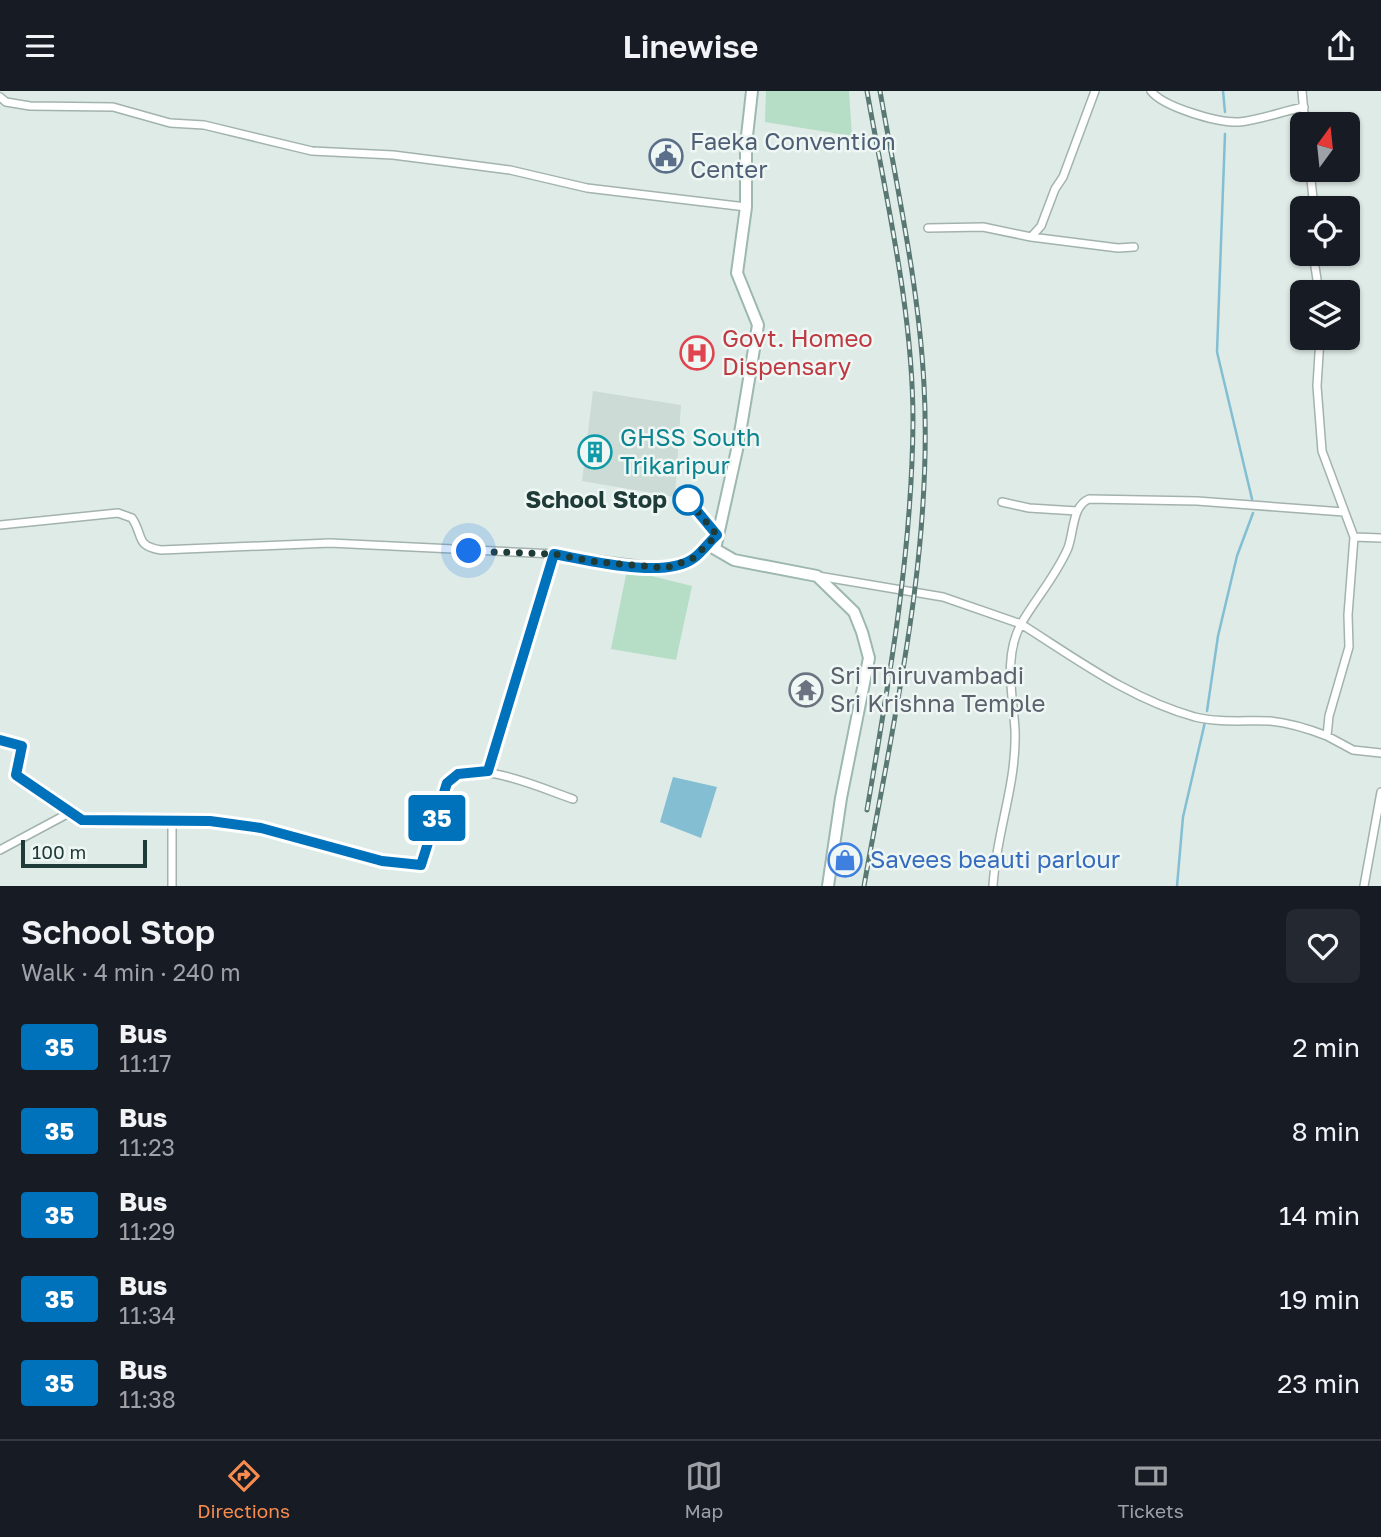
<!DOCTYPE html>
<html lang="en">
<head>
<meta charset="utf-8">
<style>
  :root { --surface:#171b24; --page:#242831; --text:#f1f3f6; --muted:#9ea1a6; --line:#363941; --accent:#f88c4f }
  body { margin:0; font-family:"Golos Text",sans-serif; background:var(--page); color:var(--text); height:100vh; display:flex; flex-direction:column; font-size:26px; white-space:nowrap }
  * { box-sizing:border-box; margin:0 }
  p { font-size:23px; color:var(--muted) }
  .icon { flex:none; width:38px; height:38px; fill:none; stroke:currentColor; stroke-width:2; stroke-linecap:round; stroke-linejoin:round }
  .map { position:relative; height:795px; overflow:hidden }
  .details { display:flex; flex-direction:column; background:var(--surface); flex:1 }
  .details>* { flex:none }
  .badge { padding:0 14px; border-radius:5px; font-size:24px; line-height:46px }
  .needle { width:46px; rotate:15deg }
  .fabs { position:absolute; left:1290px; top:21px; display:grid; gap:14px }
  .fabs a { display:grid; place-items:center; width:70px; height:70px; border-radius:10px; background:var(--surface); box-shadow:0 2px 5px #0004; font-size:35px }
  .scale { position:absolute; left:21px; bottom:18px; width:126px; box-sizing:border-box; padding-left:7px; border:4px solid #1f3b37; border-top:0; font-size:19px; line-height:24px; white-space:nowrap; color:#1f3b37; -webkit-text-stroke:5px #eff7f4; paint-order:stroke }
  .you { position:absolute; width:35px; height:35px; margin:-18px; border:5px solid #fff; border-radius:50%; background:#1a73e8; box-shadow:0 0 0 10px #1a73e833 }
  .map>.badge { position:absolute; translate:-50% -50%; box-shadow:0 0 0 4px #fff }
  .round { display:grid; place-items:center; flex:none; width:74px; height:74px; border-radius:10px; background:var(--page) }
  .headline { display:flex; align-items:center; justify-content:space-between; height:119px; padding:0 21px }
  h1 { font-size:33px; font-weight:600; line-height:52px }
  ul { padding:0; list-style:none }
  li { display:flex; align-items:center; gap:21px; height:84px; padding:0 21px }
  li div { flex:1 }
  li b { display:block; font-size:26px }
  li em { font-style:normal }
  li .badge { min-width:77px; font-weight:700; text-align:center }
  header { display:flex; justify-content:space-between; align-items:center; height:91px; padding:0 21px; background:var(--surface); font-size:32px; font-weight:600 }
  .tabs { display:flex; justify-content:space-around; align-items:center; height:98px; border-top:2px solid var(--line); background:var(--surface); font-size:19px; color:var(--muted) }
  .tabs a { display:grid; justify-items:center; gap:4px }
  .tabs .current { color:var(--accent) }
  .map>svg:first-child { display:block }
  .built { fill:#cddbd6 }
  .green { fill:#b6ddc5 }
  .water { fill:#83bed3 }
  .lines { fill:none; stroke-linecap:round; stroke-linejoin:round }
  .stream { stroke:#83bed3; stroke-width:2.5 }
  .street-casing { stroke:#a2b3af; stroke-width:10 }
  .secondary-casing { stroke:#9db7b1; stroke-width:14 }
  .street { stroke:#fff; stroke-width:7 }
  .secondary { stroke:#fff; stroke-width:10 }
  .rail-casing { stroke:#597773; stroke-width:5 }
  .rail { stroke:#eff7f4; stroke-width:2.5; stroke-dasharray:8; stroke-linecap:butt }
  .line-casing { stroke:#fff; stroke-width:16 }
  .line { stroke:#0072bc; stroke-width:10 }
  .walk { stroke:#1f3b37; stroke-width:7; stroke-dasharray:0 12.6 }
  .stop-dot { fill:#fff; stroke:#0072bc; stroke-width:3.5 }
  .labels { text-anchor:middle; stroke-width:5; stroke-linejoin:round; paint-order:stroke }
  .service-label { font-size:24px; fill:#4e5e75; stroke:#eff7f4; text-anchor:start }
  .health-label { font-size:24px; fill:#be3a42; stroke:#eff7f4; text-anchor:start }
  .culture-label { font-size:24px; fill:#0d838f; stroke:#eff7f4; text-anchor:start }
  .stop-label { font-size:24px; font-weight:bold; fill:#1f3b37; stroke:#eff7f4; text-anchor:end }
  .worship-label { font-size:24px; fill:#5b616d; stroke:#eff7f4; text-anchor:start }
  .shop-label { font-size:24px; fill:#366cbe; stroke:#eff7f4; text-anchor:start }
</style>
</head>
<body>
<header><svg class="icon" aria-label="menu" viewBox="0 0 24 24"><path d="M4 6h16M4 12h16M4 18h16"/></svg>Linewise<svg class="icon" aria-label="share" viewBox="0 0 24 24"><path d="M12 15V3M7 8l5-5 5 5M5 13v7h14v-7"/></svg></header>
<div class="map">
<svg width="1381" height="795" viewBox="0 0 1381 795">
  <rect width="100%" height="100%" fill="#dfebe7"/>
  <path class="built" d="M593,300l88,14 -6,92 -93,-16z"/>
  <path class="green" d="M766,0h83l3,45 -87,-14z
    M627,479l65,16 -16,74 -65,-11z"/>
  <path class="water" d="M673,686l44,10 -16,51 -41,-16z"/>
  <g class="lines">
    <path class="stream" d="M1223,0l2,21
      M1225,43l-8,218 35,147
      M1207,620l11,-75 19,-80 16,-43
      M1177,795l6,-69 22,-95"/>
    <defs>
      <path id="street" d="M1151,0c12,16 67,32 88,31 21,-2 44,-11 65,-15
        M1302,0l3,33
        M0,6l6,5 24,4 83,1 57,16 34,2 108,26 81,4 63,8 54,7 77,18 159,19
        M1310,79l4,38
        M928,137l55,-1 48,10 10,-11 14,-37 8,-12 32,-86
        M1031,146l87,11 16,-1
        M1313,163l6,38
        M1320,247l-3,48 5,65 32,86 -6,78 1,32 -20,69 -2,20 26,14 28,3
        M1002,411l27,6 48,3
        M0,434l118,-12 14,5c12,18 3,28 29,32l169,-7 224,11 112,14 26,-9 25,-24 -29,-35
        M1354,446l27,1
        M818,485l125,21 78,27c15,-26 35,-48 47,-76 6,-16 4,-42 21,-49l108,2 147,11
        M0,649l22,6 -6,29 66,45 128,1 51,7 154,39 10,-6c4,-16 15,-69 23,-79 23,-27 97,8 125,17
        M488,680l66,-217
        M172,731v64
        M0,759l69,-37
        M993,795c3,-53 24,-102 22,-156 -2,-36 -12,-72 6,-106 57,36 109,75 174,93 25,6 50,3 75,4 20,2 39,8 57,15
        M1364,795l17,-94"/>
      <path id="secondary" d="M752,0l-6,54v62l-9,66 21,52 -20,120 -23,104 19,11 83,16 37,36 8,20 7,26 -28,140 -13,88"/>
    </defs>
    <use href="#street" class="street-casing"/>
    <use href="#secondary" class="secondary-casing"/>
    <use href="#street" class="street"/>
    <use href="#secondary" class="secondary"/>
    <defs>
      <path id="rail" d="M867,719c22,-129 45,-257 46,-389 0,-110 -27,-222 -46,-330
        M864,795c29,-164 69,-332 60,-501 -5,-98 -27,-197 -44,-294"/>
    </defs>
    <use href="#rail" class="rail-casing"/>
    <use href="#rail" class="rail"/>
  </g>
  <g class="lines">
    <defs>
      <path id="line" d="M0,649l22,6 -6,29 66,45 128,1 51,7 121,33 39,4 26,-82 11,-9 30,-3 66,-217c34,6 111,26 140,4 8,-6 15,-16 23,-23l-29,-35"/>
    </defs>
    <use href="#line" class="line-casing"/>
    <use href="#line" class="line"/>
    <path class="walk" d="M469,460l85,3 43,8 69,6 26,-9 25,-24 -29,-35"/>
  </g>
  <defs>
    <symbol id="civic-ring" viewBox="-11 -11 22 22"><circle r="9.5" fill="#eff7f4" stroke="#5c6f8a" stroke-width="1.5"/><path d="M-.6-6.5H3V-4.5H.6V-3L4-1V1h2V6H-6V1h2V-1L-.6-3ZM-1.2 2.5V6h2.4V2.5Z" fill="#5c6f8a"/></symbol>
    <symbol id="hospital-ring" viewBox="-11 -11 22 22"><circle r="9.5" fill="#eff7f4" stroke="#e0444e" stroke-width="1.5"/><path d="M-5-5h3v3.5h4V-5h3V5h-3V1.5h-4V5h-3Z" fill="#e0444e"/></symbol>
    <symbol id="building-ring" viewBox="-11 -11 22 22"><circle r="9.5" fill="#eff7f4" stroke="#0f9aa8" stroke-width="1.5"/><path d="M-4-6H4V6H1V3H-1V6H-4ZM-2.5-4.3h1.7v1.8h-1.7ZM.8-4.3h1.7v1.8H.8ZM-2.5-1h1.7V.8h-1.7ZM.8-1h1.7V.8H.8Z" fill="#0f9aa8"/></symbol>
    <symbol id="temple-ring" viewBox="-11 -11 22 22"><circle r="9.5" fill="#eff7f4" stroke="#6b7280" stroke-width="1.5"/><path d="M0-6L5-2H3V0L6.5 2.5H4V6H1.5V3h-3V6H-4V2.5H-6.5L-3 0V-2H-5Z" fill="#6b7280"/></symbol>
    <symbol id="shop-ring" viewBox="-11 -11 22 22"><circle r="9.5" fill="#eff7f4" stroke="#3f7fe0" stroke-width="1.5"/><path d="M-5-2.5h2.3a2.7 3.5 0 0 1 5.4 0H5L5.5 6h-11ZM-1.5-2.5h3a1.5 2.3 0 0 0-3 0Z" fill="#3f7fe0"/></symbol>
  </defs>
  <g fill-rule="evenodd">
    <use href="#civic-ring" x="647" y="46" width="38" height="38"/>
    <use href="#hospital-ring" x="678" y="243" width="38" height="38"/>
    <use href="#building-ring" x="576" y="342" width="38" height="38"/>
    <use href="#temple-ring" x="787" y="580" width="38" height="38"/>
    <use href="#shop-ring" x="826" y="750" width="38" height="38"/>
  </g>
  <circle class="stop-dot" cx="688" cy="409" r="14"/>
  <g class="labels">
    <g class="service-label">
      <text x="690" y="59">Faeka Convention<tspan x="690" dy="28">Center</tspan></text>
    </g>
    <g class="health-label">
      <text x="722" y="256">Govt. Homeo<tspan x="722" dy="28">Dispensary</tspan></text>
    </g>
    <g class="culture-label">
      <text x="620" y="355">GHSS South<tspan x="620" dy="28">Trikaripur</tspan></text>
    </g>
    <g class="stop-label">
      <text x="667" y="417">School Stop</text>
    </g>
    <g class="worship-label">
      <text x="830" y="593">Sri Thiruvambadi<tspan x="830" dy="28">Sri Krishna Temple</tspan></text>
    </g>
    <g class="shop-label">
      <text x="870" y="777">Savees beauti parlour</text>
    </g>
  </g>
</svg>
<div class="fabs">
<a><svg class="needle" viewBox="-14 -14 28 28"><path d="M0-13l5 13h-10z" fill="#e53935"/><path d="M0 13l5-13h-10z" fill="#9ea1a6"/></svg></a>
<a><svg class="icon" aria-label="locate" viewBox="0 0 24 24"><circle cx="12" cy="12" r="6"/><path d="M12 2v4M12 18v4M2 12h4M18 12h4"/></svg></a>
<a><svg class="icon" aria-label="layers" viewBox="0 0 24 24"><path d="M12 4l9 5-9 5-9-5zM3 14l9 5 9-5"/></svg></a>
</div>
<div class="scale">100 m</div>
<div class="you" style="left:469px;top:460px"></div>
<b class="badge" style="left:437px;top:727px;background:#0072bc;color:#fff">35</b>
</div>
<section class="details">
<div class="headline"><div><h1>School Stop</h1><p>Walk · 4 min · 240 m</p></div><a class="round"><svg class="icon" aria-label="heart" viewBox="0 0 24 24"><path d="M12 20l-8-8c-3-5 5-10 8-4 3-6 11-1 8 4z"/></svg></a></div>
<ul>
<li><span class="badge" style="background:#0072bc;color:#fff">35</span><div><b>Bus</b><p>11:17</p></div><em>2 min</em></li>
<li><span class="badge" style="background:#0072bc;color:#fff">35</span><div><b>Bus</b><p>11:23</p></div><em>8 min</em></li>
<li><span class="badge" style="background:#0072bc;color:#fff">35</span><div><b>Bus</b><p>11:29</p></div><em>14 min</em></li>
<li><span class="badge" style="background:#0072bc;color:#fff">35</span><div><b>Bus</b><p>11:34</p></div><em>19 min</em></li>
<li><span class="badge" style="background:#0072bc;color:#fff">35</span><div><b>Bus</b><p>11:38</p></div><em>23 min</em></li>
</ul>
</section>
<nav class="tabs">
<a class="current"><svg class="icon" aria-label="directions" viewBox="0 0 24 24"><path d="M12 3l9 9-9 9-9-9zM9 14v-3h6M13 9l2 2-2 2"/></svg>Directions</a>
<a><svg class="icon" aria-label="map" viewBox="0 0 24 24"><path d="M3 6l6-2 6 2 6-2v14l-6 2-6-2-6 2zM9 4v14M15 6v14"/></svg>Map</a>
<a><svg class="icon" aria-label="tickets" viewBox="0 0 24 24"><path d="M3 7h18v10H3zM15 7v10"/></svg>Tickets</a>
</nav>
</body>
</html>
